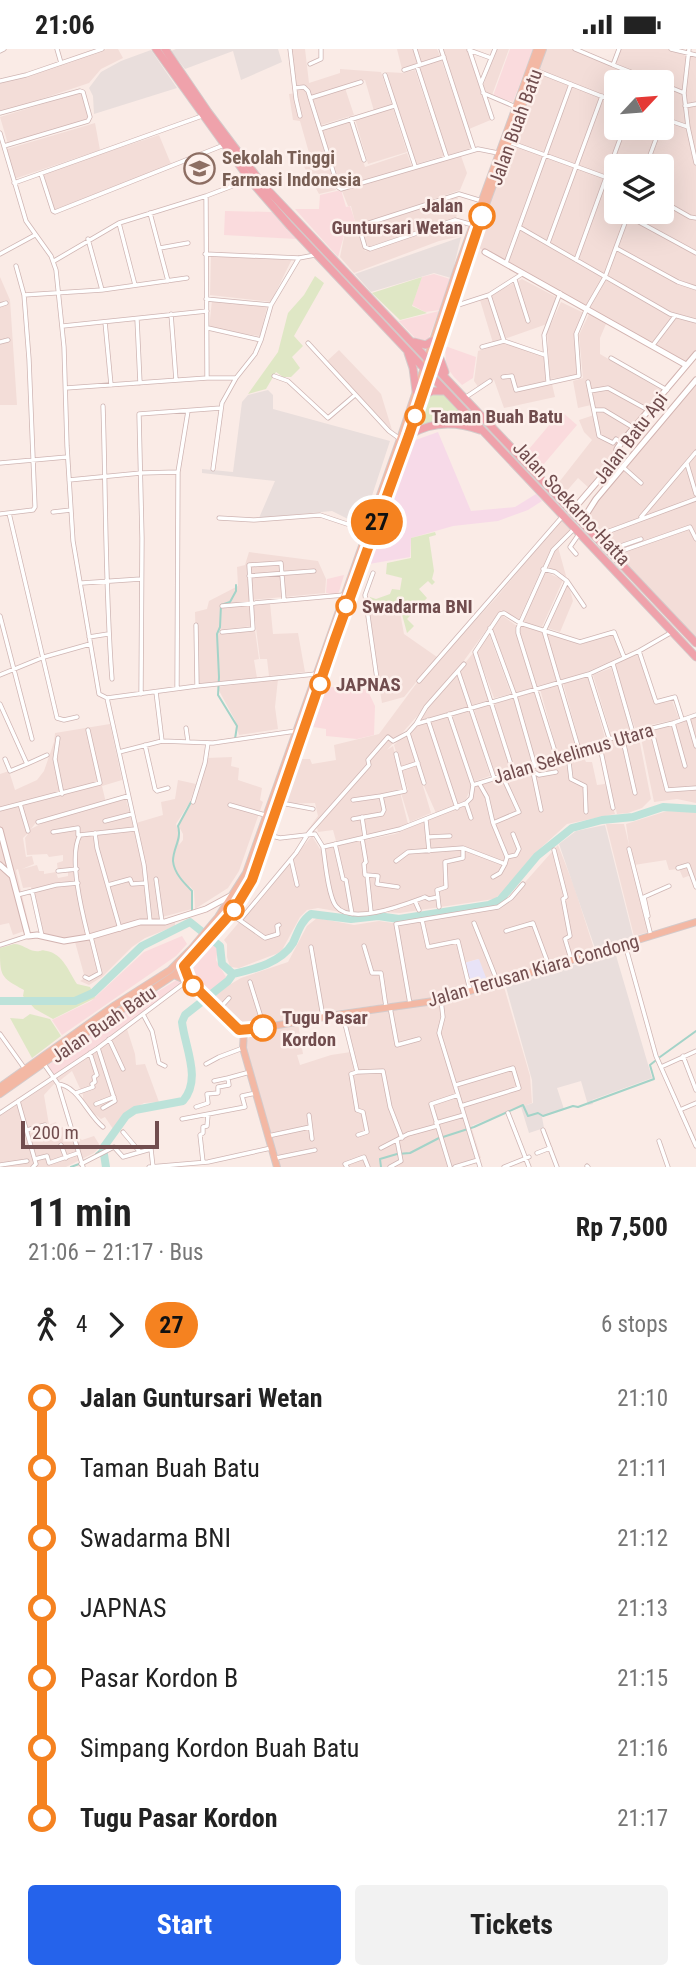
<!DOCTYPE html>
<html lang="en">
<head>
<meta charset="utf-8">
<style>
  :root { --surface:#fff; --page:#f2f2f2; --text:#222; --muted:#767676; --accent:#2563eb }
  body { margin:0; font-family:"Roboto Condensed",sans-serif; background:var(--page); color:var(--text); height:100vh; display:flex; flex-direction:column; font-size:26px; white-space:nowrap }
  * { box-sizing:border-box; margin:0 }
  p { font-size:23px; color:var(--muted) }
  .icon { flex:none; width:38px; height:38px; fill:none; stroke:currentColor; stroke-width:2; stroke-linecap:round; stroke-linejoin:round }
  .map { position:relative; height:1118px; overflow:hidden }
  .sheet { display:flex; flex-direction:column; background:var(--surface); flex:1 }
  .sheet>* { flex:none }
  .badge { padding:0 14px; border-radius:23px; font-size:24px; line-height:46px }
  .needle { width:46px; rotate:64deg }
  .controls { position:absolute; left:604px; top:21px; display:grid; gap:14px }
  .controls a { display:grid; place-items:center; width:70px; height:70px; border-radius:7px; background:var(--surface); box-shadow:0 7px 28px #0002; font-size:35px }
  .scale { position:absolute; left:21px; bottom:18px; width:138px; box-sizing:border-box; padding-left:7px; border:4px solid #714d4e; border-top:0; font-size:19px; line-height:24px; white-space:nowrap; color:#714d4e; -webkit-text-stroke:5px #fdf0ec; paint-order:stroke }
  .map>.badge { position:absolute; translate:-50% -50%; box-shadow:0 0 0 4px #fff }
  .legs { display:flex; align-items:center; gap:10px; height:77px; padding:0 28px; font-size:23px }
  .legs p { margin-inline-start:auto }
  .headline { display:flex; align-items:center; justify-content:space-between; height:119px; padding:0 28px }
  h1 { font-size:38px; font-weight:700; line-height:52px }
  .primary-button { display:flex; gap:14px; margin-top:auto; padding:14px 28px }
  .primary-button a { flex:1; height:80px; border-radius:7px; background:var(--accent); color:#fff; font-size:28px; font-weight:700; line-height:80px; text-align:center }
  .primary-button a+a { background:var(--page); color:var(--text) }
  ul { padding:0 28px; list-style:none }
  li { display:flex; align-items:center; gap:24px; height:70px; font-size:26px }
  li i { display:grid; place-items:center; width:10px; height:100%; margin:0 9px; background:currentColor }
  li i::after { content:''; width:18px; height:18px; margin:-9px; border:5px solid; border-radius:50%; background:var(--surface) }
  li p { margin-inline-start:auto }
  li:first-child i { background:linear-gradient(#0000 50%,currentColor 0) }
  li:last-child i { background:linear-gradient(currentColor 50%,#0000 0) }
  .status { display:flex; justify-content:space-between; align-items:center; height:49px; padding:0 35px; background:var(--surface); direction:ltr }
  .status svg { height:19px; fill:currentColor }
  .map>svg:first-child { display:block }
  .residential { fill:#f3ddd8; fill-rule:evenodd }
  .commercial { fill:#fadbdd }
  .industrial { fill:#e9dedc }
  .education { fill:#e8e3f7 }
  .medical { fill:#f7dae8 }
  .green { fill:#dfe7c5 }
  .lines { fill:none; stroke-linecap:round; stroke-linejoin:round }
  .stream { stroke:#a3d3c8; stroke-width:2 }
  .river { stroke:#bce2d9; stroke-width:8 }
  .street-casing { stroke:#cfb5b3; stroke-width:5 }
  .secondary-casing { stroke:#d2b3b0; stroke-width:7 }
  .primary-casing { stroke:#d4caca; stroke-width:8 }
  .highway-casing { stroke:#d4caca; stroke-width:9 }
  .street { stroke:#fff; stroke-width:3.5 }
  .secondary { stroke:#fff; stroke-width:5 }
  .primary { stroke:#f3b8a4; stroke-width:6 }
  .highway { stroke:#efa2ab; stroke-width:7 }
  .line-1-casing { stroke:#fff; stroke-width:16 }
  .line-1 { stroke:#f58220; stroke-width:10 }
  .stop-1-dot { fill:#fff; stroke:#f58220; stroke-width:3.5 }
  .labels { text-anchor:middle; stroke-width:5; stroke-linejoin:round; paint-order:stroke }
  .street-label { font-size:19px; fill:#714d4e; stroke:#fdf0ec }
  .education-label { font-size:19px; font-weight:bold; fill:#785e54; stroke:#fdf0ec; text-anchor:start }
  .stop-label { font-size:19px; font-weight:bold; fill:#714d4e; stroke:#fdf0ec; text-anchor:start }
</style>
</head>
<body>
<div class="status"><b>21:06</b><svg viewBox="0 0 49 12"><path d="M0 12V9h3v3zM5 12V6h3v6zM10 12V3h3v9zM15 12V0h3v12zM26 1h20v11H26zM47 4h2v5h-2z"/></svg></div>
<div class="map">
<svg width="696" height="1118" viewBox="0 0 696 1118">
  <rect width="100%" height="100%" fill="#faebe6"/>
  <path class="residential" d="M107,0h11l5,9 -22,11 -12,14 -89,30v-31z
    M291,0h14l4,34 31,-10v-4l41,3 11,33 -18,6 -9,-31 -53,15 -4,-8 -12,-1z
    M397,0h16l5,15 -16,5z
    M416,0h21l3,7 -20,7z
    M441,0h28l24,70 -24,10z
    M496,0h13l-17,46 -7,-3 -2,-6z
    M545,0h35l33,15 6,-15h49l18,7h10v298l-10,11 -214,-121zM616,33h46v46h-46zM616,117h46v46h-46z
    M441,10l31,89 -24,7 -30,-87z
    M415,21l29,86 -28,8 -30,-92 17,1z
    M345,39l9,27 -33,10 -8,-26z
    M298,40h8l30,101 -17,4 -18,-33 10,-1 -11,-39 -7,-1 -4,-26 7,-1z
    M82,43l8,28 -82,24 -8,-27z
    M393,59l14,44 -39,12 -13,-45z
    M350,71l15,47 42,-14 5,14 -71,20 -4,-10 16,-6 -16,4 -16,-46z
    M95,74l5,27 -86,29 -7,-30z
    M159,86l12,29 -117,46 -11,-37z
    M461,107l6,17 -7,17 -104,36 -5,-20h-3l-6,-15z
    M457,146l2,10 -3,13 -88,29 -7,-20z
    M455,173l12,2 -6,12 -22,5 -85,32 -14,-16 5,-25 12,-4 8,23z
    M211,205l81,5 -21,43 -61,-7z
    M0,228l10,23 7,105h-17z
    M522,230l36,19 -11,26 -54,19 -13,-43z
    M212,251l55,7 -7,29 -51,-7z
    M561,253l23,11 -8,19 2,43 -28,4 -3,-46z
    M589,265l17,10 -6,14v16l63,37 -43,53 -7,19 -24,25 -11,-10 -13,15 -9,-7 36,-46 -8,-8 -5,-12 15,-5 -3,-10 -13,3 -5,-27 10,-3 -4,-43z
    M506,294l39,14 1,28 6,-1 3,13 -51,11 -10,-28 -15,8 -5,-7 4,-30z
    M339,301l42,44 11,36 -66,-68z
    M696,334v255l-111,-119 12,-18z
    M561,470l11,10 -23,24 -31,68 -17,-11 -49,67 -65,73 6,-4 11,44 -4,2 8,32 -15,6 -57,11 -3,-11 -15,2 -1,-4 51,-61 4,-1 -3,-2 -57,67h-5l11,-15 -3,-13 -31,1 17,-45h9l2,5 24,-4 -2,-15 45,-11 37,-50 80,-86z
    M558,498l15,54 -13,31 -13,-4 18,-49 -21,-11 7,-14z
    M249,503l69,9 8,18 -1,14 -74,7 1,26 -33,4 -2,4 38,-4 4,29 -5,1 3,18 -60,6 -2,-72 12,-3 2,-8 29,-15 -1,-19 8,-2z
    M544,522l19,9 -21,47 -21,-5z
    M364,547h4l3,14 28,-3 5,27 33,23 -33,40 -22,6z
    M270,554l3,31 25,-1 7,39 -36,4 -2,-17h-7l-7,-54z
    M500,565l17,12 -2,3 20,58 -19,6 -25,-66z
    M518,577l24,4 15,51 -20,5z
    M488,582l23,63 -17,4 -18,-48z
    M612,583l10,24 -35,16 -26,8 -15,-47 36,11z
    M638,603l17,50 16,-4 8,21 -44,9 -21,-63z
    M473,604l17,47 -18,5 -14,-33z
    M611,619l19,62 -19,5 -18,-60z
    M457,625l11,33 -47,13 -2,-2z
    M588,628l17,61 -25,7 -17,-62z
    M278,630l-3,28 3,22 -39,6 -4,-15 -18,-33z
    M559,634l17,65 -18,7 -18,-66z
    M536,642l19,66 -20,6 -18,-66z
    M514,649l18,67 -18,4 -20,-65z
    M490,656l20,64 -17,6 -19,-66z
    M470,661l20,66 -17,6 -21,-67z
    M449,667l22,71 -6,15 -9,3 -26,-83z
    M696,668v86l-19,-4 -23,3 -14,-69z
    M427,673l27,84 -18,7 -12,-27 3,-2 -17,-50 6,-9z
    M110,675l12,56 -20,6 4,17 -31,6 -37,11 -7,9 19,-10 76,-20 17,66 6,53 -63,19 -20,2 -23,-6 -12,-46 -8,1 -5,-19 -2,1 14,59 -17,6 -4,-12 -9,2v-151l9,-3 6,19 22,-10 7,-9 10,-29 1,-9zM31,781l-6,8 2,17 20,-1 2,3 14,-2v6l-6,2 1,9h10v4l-10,2 -2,-6 -12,2v-3h-5l-2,-6 -15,4 12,-5 -2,-8 -6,1 -3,-19z
    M407,683l24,81 -21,9 -9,-29 7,-3 -14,-45z
    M638,684l13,66 -9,9 -14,5 -11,1 -18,-70z
    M581,702l5,11h6l5,23 8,-1 10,30 -48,10 -34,31 -32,39 -7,5 -94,14 -33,-2 -15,3 -34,-6 -11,2 -7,7 -19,35 -42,16 -9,-1 -3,-10v-13l-3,-4 88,-104 8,13 75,-15 71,-30 10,-20z
    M232,708l-1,9 8,2 -1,12 24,8 -2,12 3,2 -24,69 -11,17 -33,21 -1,-18 -5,-6 3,8v16l-41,11 -15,-97 27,-8 -2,-13 14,-3 3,-19 18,4 -6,18 -14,22 4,13 -1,8 4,-5v-6l-5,-9 16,-26 13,-41z
    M667,762l29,1v75l-5,-12 -8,3 -4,-9 -10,1 -3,-10 -32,5 15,67 -15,4 -28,-112h18l5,21 -3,-21z
    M558,796l16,41 21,66 -107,31 -10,-24 -14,4 6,25 -31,9 -99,13 -89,17 -17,-6 -25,-24 32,-19 47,-16 19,-36 10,-8 37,7 25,-4 21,3 96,-16 23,-19z
    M175,871v6l-30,12 -13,9 -30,30 -13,8 -9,-4 5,-3 -10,-36 19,-3 48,-16z
    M504,938l26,89 2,27 -61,23 10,32 -22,9h-180l-34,-123 5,-9 48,-12 5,31 -6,1 3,10 31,-10 20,-3 -10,-36 85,-11z
    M127,980l8,25 1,11 9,-1 14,38 -15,1 -12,6 -19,20 -8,-12 -4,2 -18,-14v-10l-11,-24 -14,11 -3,-5z
    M52,1032l3,2 -11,12 5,30 7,-3 3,7 4,-2 4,8 7,-1 8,6 12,-4 5,8 -1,5 -4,4 -28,14h-66v-53z"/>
  <path class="commercial" d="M510,0h23l-20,53 -20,-6z
    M341,141l5,17 4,-1 7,21 -12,5 -7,25 -43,-48h24l1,-14z
    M225,162l47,1 25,27 -73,-4z
    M434,225l16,5 -10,31 -15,2 -13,-7 10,-28z
    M439,262l-11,29 -4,2 -6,-1 -19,-20z
    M445,297l31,11 -3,21 -11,7 -8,-8 -8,-11z
    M561,362l16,14 -39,46 -14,-16z
    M344,526l-6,20 -12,-2 1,-14z
    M327,638l40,2 8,17 -1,29 -17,4 -31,-3v-7l-13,-2z
    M182,887l5,8 -11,12 -114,79 -10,-15 39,-19 53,-49z
    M211,894l7,5 -2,12 10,17 -2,5 -20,12 -16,-17 -1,-7z
    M180,929l4,4 -28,24 -103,70 -6,-10 54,-40z"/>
  <path class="industrial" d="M176,0h102l4,13 -41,18 -8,-29 -48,18 -14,-18z
    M151,1l26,38 -83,26 -1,-18 -4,-8 12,-16 20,-11z
    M461,188l-10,41 -17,-5 -63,19 -16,-18z
    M268,341l5,5v14l117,32 -28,85 -30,-15 -73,7 16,-37 -73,-8v-4l31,3 9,-70 6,-7z
    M605,776l28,111 -37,15 -37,-107 17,-13z
    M615,903l37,126 -60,22 1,4 -5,1 -7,-24 -24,7 7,21 -22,8 2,11 -15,5 -8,-26 12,-4 -1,-23 -26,-93z"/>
  <path class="education" d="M479,910l9,24 -17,5 -7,-25z"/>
  <path class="medical" d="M438,383l33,79 44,-4 21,-13 6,7 -14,9 -30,11 -45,5 -42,12 -1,19 -41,7 41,-122z"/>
  <path class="green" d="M315,227l9,7 -30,53 9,10 -11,11 8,11 -9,9h-8l-7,-5 -10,17 -18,5 30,-42 10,-39 16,-18z
    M422,228l-10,29 15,7 -27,7 -28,-27z
    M430,344h16l35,37 -27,-7 -45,11 13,-38z
    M435,483l1,3 -7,2 5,34 -2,8 3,3 -3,3 -4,-4 -9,8 8,9 -20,21 7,7 -7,7 -7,-26 -29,1 -1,-11 6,2 14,-5 2,-5 8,1 2,-12 -16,-4 1,-11 24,-5v-20z
    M14,895c9,0 13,6 21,7 10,1 3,-2 12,0 16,3 22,21 30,33l13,3 5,11 -42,21 -18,-10 -12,-13 1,-6c-24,-13 -24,-14 -24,-42z
    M30,965l20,5 11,17 -29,22 -22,-40 13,1z"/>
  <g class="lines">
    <path class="stream" d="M235,690l2,-13 -19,-31 1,-18 -2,-43 3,-7 1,-22 9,-3 6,-11v-6
      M191,753l-13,24c4,13 -5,22 -5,35 1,12 11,22 19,30v20
      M660,1008l36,-26
      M443,1088l31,-10 49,-22 5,11 10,-3 5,3 30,-10 5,1 76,-28 -4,-14 5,-4
      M96,1105l7,-6
      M71,1118l8,-3
      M381,1118l-1,-8 17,-5 13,-1 29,-15"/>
    <path class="river" d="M233,925c21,-5 48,-11 60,-31 5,-11 8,-22 18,-29l40,5 27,-3 21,3 90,-14 11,-5 37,-44 35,-28 30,-8 31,-3 30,-10 33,2
      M0,952h75l18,-8 49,-47 48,-24 30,24 2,18 11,10
      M106,1118l-3,-19 23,-32 9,-6 48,-9c19,-22 2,-53 -1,-79l3,-7 43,-34 5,-7"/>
    <defs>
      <path id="street" d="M57,0l4,14
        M290,0l6,50 4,17
        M415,0l5,16
        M441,0l33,101
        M469,0l23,69
        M575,0l38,16 6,-16
        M671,0l25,6
        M689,0l-5,44 4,34 8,36
        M469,1l22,8
        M0,2l4,-2
        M310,15l11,-5v-10
        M613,16l43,17
        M417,17l30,92
        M404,21l40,-13
        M535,21l81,32
        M385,26l30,91
        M0,32l26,-6 76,-26
        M481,34l14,-34
        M662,35l22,9
        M295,39l9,-1 4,4 30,96 3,2 137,-40 20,4
        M483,44l33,14
        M310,49l51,-16
        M685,57l11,-2
        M0,64l80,-22 3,1 7,25 -2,4 -84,25
        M662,69l26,9
        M351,70l13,41
        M320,80l74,-23
        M0,84l26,88 25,35 5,14 8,77 3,99 6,95 26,153 8,4 90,-12 119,-12
        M509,93l107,39
        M646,117l14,-38
        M41,125l12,37 2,1 169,-67
        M14,134l188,-67
        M206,147l1,182
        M662,152l28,16 6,1
        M150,164l18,68
        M628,167l68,37
        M119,174l16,62
        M473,176l-18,-5 -85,29 -5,-2 -5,-17 3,-5 96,-31 23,7
        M519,178l151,87 26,7
        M88,190l14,51
        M548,194l54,-147
        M160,199l28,-5
        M616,199l62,34 18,6
        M0,205l35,-19
        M205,205l94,4 16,-3
        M576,211l48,-132
        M54,212l65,-38 87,-27 42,-16
        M506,214l65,-179
        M515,231l13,41
        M24,246l78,-5 85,-12
        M489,246l15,46
        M206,250l64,6
        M0,256l6,-2
        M452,258l37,-12 33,-21
        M171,265l5,66
        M137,270l3,64
        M105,273l6,63
        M63,277l144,-15
        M208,279l53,12
        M0,293l8,-2
        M308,294l81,88 11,8
        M653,296l22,-29
        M482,298l22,-6 41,14
        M611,309l56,32
        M274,327l14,5 40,37 27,-23
        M503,328l9,-1 4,14 63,-14 -3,-42 11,-26 18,-31 24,-65
        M548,332l-4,-46 16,-42
        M588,333l11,54 14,7 3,-4 4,3
        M66,339l141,-10h28
        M590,342l18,-3 40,22
        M466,348l24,-16
        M103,357c3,91 2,182 9,273
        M594,361h10l30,18
        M0,414l67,-6
        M687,415l9,30
        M623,418l18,16
        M213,420l9,-66 14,-25 19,-24 6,-14 10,-35 28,-47
        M69,431l72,-7 37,-1
        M53,463l18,-2
        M9,464l48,205 7,2 13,-3
        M0,465l33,-4 2,-3 -6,-148 -5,-64 -8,-29
        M641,468l55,-65
        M219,469l35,2 66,-5 48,16
        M596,487l100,-37
        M609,501l32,-11
        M576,505l-6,-7 9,-13
        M613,505l77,-27 6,12
        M543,520l12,3 12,9 -23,50 35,119
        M373,524l-8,22 13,91
        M249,527l65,-5
        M567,532l17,25
        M82,534l59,-4
        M222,557l122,-11
        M0,567l32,123
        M196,576l1,61
        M490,579l25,68 20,70
        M222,583l31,-3 -4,-64 32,-2 3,37
        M89,588l19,-3
        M639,602l17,51 19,-5 7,22
        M613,615l20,69
        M458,622l36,107
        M589,625l20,64
        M0,626l44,-18 46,-13
        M419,632l143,-164
        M177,639l1,-216 10,-61
        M156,643l6,49
        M141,645l1,-156 -3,-124 82,-6
        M107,649l37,167 6,56
        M0,655l27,60 20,-9
        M449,665l24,71
        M688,669l8,28
        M428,671l29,88
        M673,674l12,43
        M416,675l10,-17 38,-43
        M186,679l2,14
        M651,679l16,62 29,-2
        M622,687l13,57
        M58,689l-3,21 7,35
        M599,693l14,66
        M145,696l10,44 2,2 11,-3
        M119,703l43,-11 51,2 83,-12
        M568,705l3,25 14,7 1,26
        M557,709l-39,-125v-5l35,-78 22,-22
        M5,710l5,12 17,-7
        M400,720l18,-6
        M513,722l-38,-119 25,-38 4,-1 16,10 60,19 34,-10 10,25
        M532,722l7,4 17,-3
        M533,723l8,38
        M502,726l17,37 -26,11 14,34
        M424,734l-16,-50 8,-9 173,-50 50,-23 33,-19
        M479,734l8,14 6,26
        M353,751l28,-4
        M193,753l12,-39 3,-20
        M281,754l32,6
        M466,754l5,15
        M20,755l8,27
        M230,756l35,10
        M0,760l100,-26 -12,-53
        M362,768l3,20
        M353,770l29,-5 2,-4 -3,-14 24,-5 -9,-37
        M426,771l3,31
        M105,772l27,-7
        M38,773l90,-26
        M53,783l25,-4v7
        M95,784l2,15 23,81
        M268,786l12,3 35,-4 8,13 77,-18 66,-26 5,-5 2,-13 62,-19 74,-27 64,-16 23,-8
        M428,788l22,-1
        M362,789l4,24 -2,2 1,11
        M335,795l8,35 3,1 6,34
        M323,798c2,13 5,49 13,59 15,20 70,-2 89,-9l4,2 9,-2
        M629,800l22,87
        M554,801l12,47 -3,2 7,37 -5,3 6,20
        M291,810l6,26
        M396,812l12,-9 55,-4 42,16 -5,9 -7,4
        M505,815l2,-7 9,-2 3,-6 -6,-15
        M678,819l10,-3 8,22
        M58,822l19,-2
        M156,830l6,43
        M108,836l22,-6 2,5 14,-1
        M32,842l10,45
        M17,846l39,-10 22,-2
        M415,852l4,9
        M439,858l-2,-17 9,-3 -1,-25 18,-4v-10
        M371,863l-4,-37 11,1 -1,8 21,3
        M231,865l34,24 13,-4 -1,-8 2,-1
        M648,867l-4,-19 25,-11
        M241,870l55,-66 12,-19 61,-69 -1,-5 20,-23 5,4 15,-8
        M422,871l6,27 30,-6 12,49
        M474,874l24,60
        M506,882l27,-8 16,43
        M88,887c-6,-24 -20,-80 -8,-101l55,-6
        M0,896l28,-9
        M364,897l8,27h9l5,34
        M311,898l12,70
        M626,899l30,108 40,90
        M85,928l4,2 11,-6 -9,-36
        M250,933l14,45
        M441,951l2,17 -4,16 41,134
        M410,955l-14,-80 102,-17 13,-9 12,-14
        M390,958l7,38 22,-6
        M219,960l10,-11
        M144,967l8,15 7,32 6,3
        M343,967l14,56 -6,2 6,36 6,2 4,20 -9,3
        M0,985l25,35
        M109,990l14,30
        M98,999l17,53 -12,7
        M683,1007l13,34
        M44,1015l14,20 25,83
        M206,1015l13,-7 24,-9
        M661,1018l35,-16
        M357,1023l26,-1 7,36 12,31
        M214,1032l14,-3
        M58,1035c20,2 29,30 45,43
        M456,1036l57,-17 6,20 -58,18
        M76,1044l17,-6 -1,-3 3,-2 -1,-5 3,-2 -7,-22
        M18,1052l18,63 -3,3
        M96,1055l18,-7
        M196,1058l12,-4 -1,-9 11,-1v-6l11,-2 -1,-7 22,-6
        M682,1060l14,-6
        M0,1064l98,-65 89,-67
        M508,1064l21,54
        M309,1066l3,24
        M182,1070l63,-12 -3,-11 14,-3
        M436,1074l28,-8
        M27,1081l18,-5
        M543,1081l14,37
        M123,1083l16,19
        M268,1087l42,-9
        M659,1092l9,26
        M61,1096l5,13
        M381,1099l27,-14 29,-8
        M537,1104l13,-5
        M276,1109l39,-8
        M35,1110l12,-3 2,7 29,-10
        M203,1113l-3,-27 3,-2v-6l4,-1 1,-11
        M81,1115l33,-17 9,10 28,-8 2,18
        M0,1116l27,-4
        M587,1117l1,1
        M149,1118l59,-5 63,-14
        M347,1118l-2,-3 19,-7 4,10
        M390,1118l11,-6 -4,-21
        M450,1118l-19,-63 27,-9
        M455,1118l23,-7
        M504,1118l25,-10"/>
      <path id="secondary" d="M485,203l201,113
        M572,462l43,-50 2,-12 4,-6 75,-89
        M582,472l14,-22 100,-119
        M0,781l28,106 9,-1 27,6 25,-4 51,-15h25l41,-13 26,-14
        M0,816l12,11"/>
      <path id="primary" d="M174,926l16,7 49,48 5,1 98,-17 99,-14 255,-78
        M244,982l-1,17 34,119
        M0,1038l115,-82 55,-35 22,-22 26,-31 28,-44 154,-434 57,-170 80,-220
        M0,1045l85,-60 89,-59 47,-49 24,-31 45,-120 45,-136 74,-204 68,-206 66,-180"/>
      <path id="highway" d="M156,0l94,131 40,46 406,431
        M165,0l43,63 55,73 433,458
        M414,293l12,3 6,-4
        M439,296v11l6,16
        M408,304l5,15 3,23
        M422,347l10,-5h12
        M409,386c23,-14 46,-14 71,-5"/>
    </defs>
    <use href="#street" class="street-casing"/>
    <use href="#secondary" class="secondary-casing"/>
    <use href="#primary" class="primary-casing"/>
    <use href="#highway" class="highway-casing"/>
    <use href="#street" class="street"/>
    <use href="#secondary" class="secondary"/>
    <use href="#primary" class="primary"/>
    <use href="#highway" class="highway"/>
  </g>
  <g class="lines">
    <defs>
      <path id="line-1" d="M263,979l-24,2 -49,-48 -6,-16 50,-56 18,-30 83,-241 74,-204 73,-219"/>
    </defs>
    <use href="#line-1" class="line-1-casing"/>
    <use href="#line-1" class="line-1"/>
  </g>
  <defs>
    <symbol id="university-ring" viewBox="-11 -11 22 22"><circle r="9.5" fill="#fdf0ec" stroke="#8d6e63" stroke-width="1.5"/><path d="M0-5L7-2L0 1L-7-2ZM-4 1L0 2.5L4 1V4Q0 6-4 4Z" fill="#8d6e63"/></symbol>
  </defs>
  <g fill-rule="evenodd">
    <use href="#university-ring" x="182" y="102" width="35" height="35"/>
  </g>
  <g class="stop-1-dot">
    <circle cx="482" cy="167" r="12"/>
    <circle cx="415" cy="367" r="9"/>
    <circle cx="346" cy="557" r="9"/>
    <circle cx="320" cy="635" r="9"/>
    <circle cx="234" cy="861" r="9"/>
    <circle cx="193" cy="937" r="9"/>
    <circle cx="263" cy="979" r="12"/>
  </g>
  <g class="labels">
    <g class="street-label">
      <text transform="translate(515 78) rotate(-70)" y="7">Jalan Buah Batu</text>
      <text transform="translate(630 389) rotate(-53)" y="7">Jalan Batu Api</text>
      <text transform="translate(572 454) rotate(47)" y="7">Jalan Soekarno-Hatta</text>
      <text transform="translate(573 704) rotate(-17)" y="7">Jalan Sekelimus Utara</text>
      <text transform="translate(533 921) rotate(-16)" y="7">Jalan Terusan Kiara Condong</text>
      <text transform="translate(103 975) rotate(-34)" y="7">Jalan Buah Batu</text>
    </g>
    <g class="education-label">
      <text x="222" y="115">Sekolah Tinggi<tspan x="222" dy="22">Farmasi Indonesia</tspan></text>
    </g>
    <g class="stop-label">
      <text x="463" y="163" text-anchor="end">Jalan<tspan x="463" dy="22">Guntursari Wetan</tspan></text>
      <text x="431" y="374">Taman Buah Batu</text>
      <text x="362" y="564">Swadarma BNI</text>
      <text x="336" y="642">JAPNAS</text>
      <text x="282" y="975">Tugu Pasar<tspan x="282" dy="22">Kordon</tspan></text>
    </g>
  </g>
</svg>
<div class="controls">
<a><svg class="needle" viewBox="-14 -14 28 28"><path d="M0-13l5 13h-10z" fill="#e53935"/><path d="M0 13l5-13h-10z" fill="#767676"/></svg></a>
<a><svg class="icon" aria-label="layers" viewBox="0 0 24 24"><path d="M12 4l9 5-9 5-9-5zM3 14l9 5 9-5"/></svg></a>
</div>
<div class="scale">200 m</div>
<b class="badge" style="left:377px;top:473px;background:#f58220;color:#111">27</b>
</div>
<section class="sheet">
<div class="headline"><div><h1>11 min</h1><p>21:06 – 21:17 · Bus</p></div><b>Rp 7,500</b></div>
<div class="legs"><svg class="icon" aria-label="walk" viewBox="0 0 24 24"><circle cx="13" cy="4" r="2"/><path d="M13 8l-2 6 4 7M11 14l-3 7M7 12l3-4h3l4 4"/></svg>4<svg class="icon" aria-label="forward" viewBox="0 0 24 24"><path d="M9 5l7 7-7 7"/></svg><b class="badge" style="background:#f58220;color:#111">27</b><p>6 stops</p></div>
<ul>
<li><i style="color:#f58220"></i><b>Jalan Guntursari Wetan</b><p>21:10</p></li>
<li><i style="color:#f58220"></i><span>Taman Buah Batu</span><p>21:11</p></li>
<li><i style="color:#f58220"></i><span>Swadarma BNI</span><p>21:12</p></li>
<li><i style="color:#f58220"></i><span>JAPNAS</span><p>21:13</p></li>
<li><i style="color:#f58220"></i><span>Pasar Kordon B</span><p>21:15</p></li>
<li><i style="color:#f58220"></i><span>Simpang Kordon Buah Batu</span><p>21:16</p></li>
<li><i style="color:#f58220"></i><b>Tugu Pasar Kordon</b><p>21:17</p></li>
</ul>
<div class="primary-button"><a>Start</a><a>Tickets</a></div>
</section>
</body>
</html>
